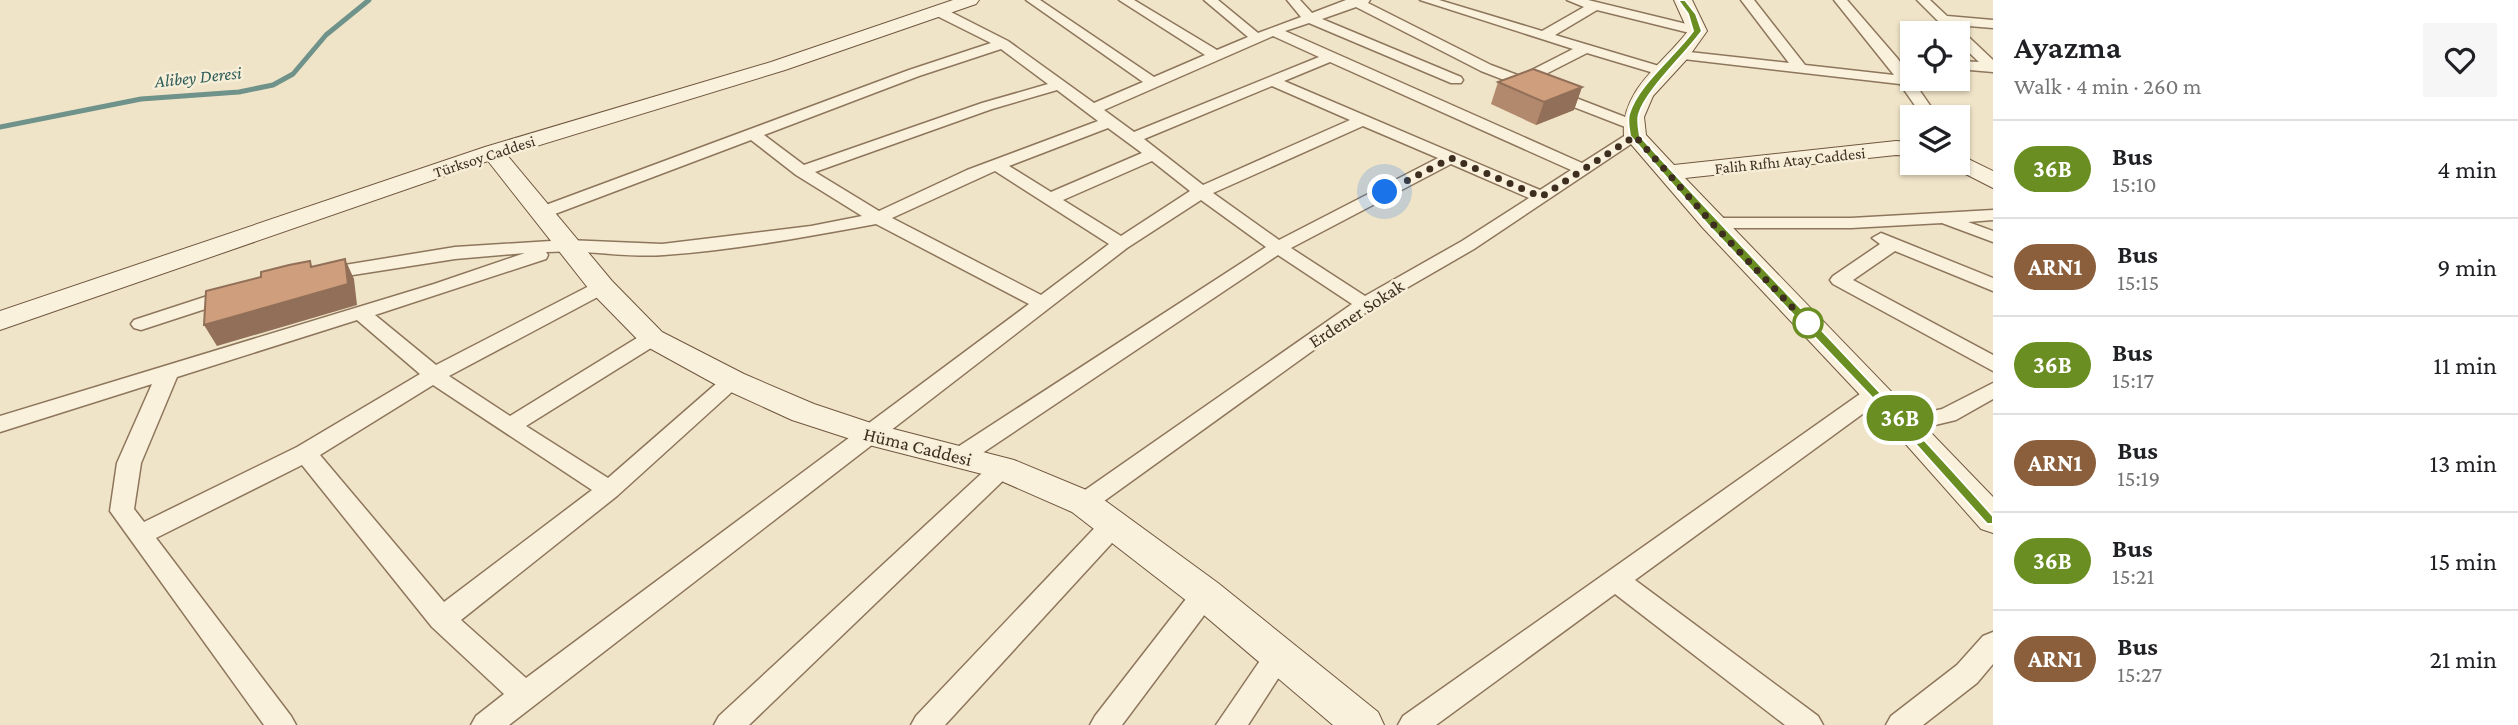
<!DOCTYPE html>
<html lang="en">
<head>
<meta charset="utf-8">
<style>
  :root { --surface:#fff; --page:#f6f6f6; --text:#202124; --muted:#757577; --line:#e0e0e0 }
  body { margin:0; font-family:"Crimson Pro",serif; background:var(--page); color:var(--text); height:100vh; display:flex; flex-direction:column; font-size:26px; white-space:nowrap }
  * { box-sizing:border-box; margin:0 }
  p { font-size:23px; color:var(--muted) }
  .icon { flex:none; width:38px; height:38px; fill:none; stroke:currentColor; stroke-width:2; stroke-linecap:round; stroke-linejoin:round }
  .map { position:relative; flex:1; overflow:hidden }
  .side { display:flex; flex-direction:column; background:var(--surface); width:525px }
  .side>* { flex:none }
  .badge { padding:0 14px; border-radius:23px; font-size:24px; line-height:46px }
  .controls { position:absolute; left:1900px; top:21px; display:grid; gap:14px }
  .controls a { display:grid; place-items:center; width:70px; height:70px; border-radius:0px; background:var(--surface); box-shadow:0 2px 5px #0004; font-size:35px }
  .you { position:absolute; width:35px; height:35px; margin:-18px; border:5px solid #fff; border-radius:50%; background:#1a73e8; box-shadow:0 0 0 10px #1a73e833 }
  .map>.badge { position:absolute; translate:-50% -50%; box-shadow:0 0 0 4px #fff }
  .round { display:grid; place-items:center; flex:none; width:74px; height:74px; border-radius:0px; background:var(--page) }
  .summary { display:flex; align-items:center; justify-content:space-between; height:119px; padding:0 21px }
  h1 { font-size:33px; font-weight:600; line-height:52px }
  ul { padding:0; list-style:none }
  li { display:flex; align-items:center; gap:21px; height:98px; padding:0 21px; border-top:2px solid var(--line) }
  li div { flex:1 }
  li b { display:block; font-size:26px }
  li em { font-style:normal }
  li .badge { min-width:77px; font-weight:700; text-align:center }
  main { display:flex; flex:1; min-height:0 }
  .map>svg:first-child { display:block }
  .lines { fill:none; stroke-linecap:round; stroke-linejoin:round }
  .stream { stroke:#6f938a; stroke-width:5 }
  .street-casing { stroke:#8d765c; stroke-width:3 }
  .secondary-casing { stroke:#6f573f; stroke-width:2 }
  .street { fill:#faf1dc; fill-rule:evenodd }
  .secondary { fill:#faf1dc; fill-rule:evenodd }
  .wall { fill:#b2896c }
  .shaded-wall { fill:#916f58 }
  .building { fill:#cf9f7d; stroke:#916f58; stroke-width:2 }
  .line { fill:#6b8e23; stroke:#fff; stroke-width:2 }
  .walk { stroke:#3d2e20; stroke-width:7; stroke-dasharray:0 12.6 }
  .stop-dot { fill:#fff; stroke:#6b8e23; stroke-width:3.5 }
  .labels { text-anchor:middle; stroke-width:5; stroke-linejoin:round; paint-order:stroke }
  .far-street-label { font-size:16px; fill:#3d2e20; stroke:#f7eed8 }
  .far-water-label { font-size:18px; font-style:italic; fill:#2f5d5a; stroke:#f7eed8 }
  .street-label { font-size:19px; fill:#3d2e20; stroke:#f7eed8 }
</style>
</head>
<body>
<main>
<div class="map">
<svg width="1993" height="725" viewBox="0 0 1993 725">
  <rect width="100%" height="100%" fill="#f0e4c8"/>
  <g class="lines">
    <path class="stream" d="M0,127l141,-28 98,-7 34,-7 20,-11 33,-39 43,-35"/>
    <defs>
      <path id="street" d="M1026,0h14l114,77 51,-22 -86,-55h15l83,50 31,-13 -44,-37h14l40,33 43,-16 -14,-17h13l12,13 34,-13h24l-2,3 123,62 29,11 53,-27 -153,-49h19l103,31 42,-24 -17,-7h21l115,28 2,3 -7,4 -101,-25 -42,25 114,34 2,3 -7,4 -77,-23 -55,28 106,41 3,3 -3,3 -5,2 -152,-59 -125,-64 -34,12 139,58 2,3 -2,3h-10l-142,-60 -24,8 297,132 47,-30h12l2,3 -169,113 -102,59 -279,201 -9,3 -9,-3 -3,-6 3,-6 277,-193 -74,-49 -309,207 -8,2 -8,-2 -4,-6 4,-6 313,-203 -65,-47 -74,48 -618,477h-38l5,-9 28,-22 -72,-67 -130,-162 -146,73 135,178 5,9h-32l-154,-214 7,-48 35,-79 -152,48v-16l434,-132 91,-31 -70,6 -134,21 -7,-2 -2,-4 2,-4 141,-23 112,-7 95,4 149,-18 51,-10 -66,-41 -45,-35 -204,77 -6,1 -9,-5 3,-4 374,-139 82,-27 -56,-28v-6h10l63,32 86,62 49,-21zM1273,36l46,21 -185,75 -30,-22zM1001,49l47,35 -66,19 -178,62 -40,-30 155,-59zM1330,62l241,108 -31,20 -256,-109zM1272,86l78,34 -147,65 -59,-46zM1057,90l41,31 -131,49 -88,41 -64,-39 177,-63zM1363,126l75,32 -159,82 -66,-47zM1108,128l34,25 -91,39 -42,-26zM1152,161l38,30 -69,45 -58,-36zM1451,164l78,34 -67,43 -97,55 -74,-48zM995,171l114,73 -68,51 -149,-77zM876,224l153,80 -503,374 -65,-58 156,-124 127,-115 -3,-5h-16l-117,102 -82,-52 133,-83 3,-5 -3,-5h-14l-135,83 -61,-40 160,-85 3,-4 -3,-4h-14l-159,82 -61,-50 171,-56 2,-4 -2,-3c39,-3 79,6 118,3 71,-5 142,-18 212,-31zM357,320l63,54 -123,73 -153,75 -10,-13 7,-46 36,-86zM433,385l159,105 -148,112 -124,-147z
        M1741,0h13l51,65 89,10 -60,-75h13l51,59 40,58h-15l-23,-33 -225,-26v-6l5,-1 109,12z
        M1917,0h13l17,16 46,4v8l-37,-3 37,35v12l-35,-3v-8l21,1 -21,-20v-9h-8z
        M1993,210v10l-25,2 25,9v11l-51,-19 -91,5h-139l-9,-5 9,-5h139z
        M1881,233l112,45v13l-98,-40 -42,29 140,75v16l-160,-87 -3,-4 3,-4 47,-32 -8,-6z
        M232,288l7,2 3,4 -3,4 -98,32 -7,-2 -3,-4 3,-4z
        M1993,383v16l-37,21 -50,12 -8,-3 -3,-5 3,-5 44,-10z
        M1875,387l8,2 3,5 -3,5 -248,181 183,136 5,9h-38l-170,-131 -179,131h-38l5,-9 464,-327z
        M1002,460l8,2 4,6 -4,6 -261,251h-35l5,-9 275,-254z
        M1114,515l9,2 3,7 -3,7 -178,194h-34l5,-9 189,-199z
        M1205,583l9,3 4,8 -4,8 -92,123h-32l5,-9 101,-130z
        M1993,632v32l-16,19 -54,42h-37l5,-9 66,-51 26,-29z
        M1280,642l10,4 4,8 -46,71h-32l54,-79z"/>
      <path id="secondary" d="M953,0h26l-3,4 -191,66 -278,85 105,126 50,51 82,42 70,30 60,20 140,36 82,34 122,89 160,129 6,13h-51l-141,-120 -120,-93 -82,-36 -121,-31 -77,-25 -70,-32 -80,-44 -50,-51 -104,-132 -488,169v-19l485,-164 286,-85z
        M1674,0h18l15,31 -20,28 -34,37 -9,21 2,18 28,30 222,-24 17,1v14l-17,-1 -211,23 308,319v36l-12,-4 -86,-97 -192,-204 -79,-92c-4,-46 39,-72 64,-105z
        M1958,154l35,17v17l-43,-22 -2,-3h10z"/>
    </defs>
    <use href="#street" class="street-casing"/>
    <use href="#secondary" class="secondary-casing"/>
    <use href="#street" class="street"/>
    <use href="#secondary" class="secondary"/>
  </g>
  <path class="wall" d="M1498,82l84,5 -8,23 -38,15 -45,-21z"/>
  <path class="shaded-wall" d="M1582,87l-8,23 -38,15 8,-23z
    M345,259l9,20 3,26 -140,41 -13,-21z"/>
  <path class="building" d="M1533,69l49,18 -38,15 -46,-20z
    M345,259l3,25 -144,41 2,-34 55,-14v-5l28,-7 21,-4 1,6z"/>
  <path class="line" d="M1678,0h7l11,14 6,17c-17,24 -55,58 -63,83 -2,7 0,15 1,22 117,129 240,252 353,380v8h-6l-86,-96 -193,-203 -78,-89c-1,-7 -3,-15 -1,-22 9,-30 45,-57 64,-83l-5,-17z"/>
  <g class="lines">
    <path class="walk" d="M1385,192l66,-34 90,39 94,-61 77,87 99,104 -3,-4"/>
  </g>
  <circle class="stop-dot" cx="1808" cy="323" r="14"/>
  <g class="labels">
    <g class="far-street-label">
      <text transform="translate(484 156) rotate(-18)" y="6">Türksoy Caddesi</text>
      <text transform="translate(1790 160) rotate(-6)" y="6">Falih Rıfhı Atay Caddesi</text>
    </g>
    <g class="far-water-label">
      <text transform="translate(198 77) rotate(-6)" y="6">Alibey Deresi</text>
    </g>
    <g class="street-label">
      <text transform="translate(1356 313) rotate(-33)" y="7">Erdener Sokak</text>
      <text transform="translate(918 446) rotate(14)" y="7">Hüma Caddesi</text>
    </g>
  </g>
</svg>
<div class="controls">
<a><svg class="icon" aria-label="locate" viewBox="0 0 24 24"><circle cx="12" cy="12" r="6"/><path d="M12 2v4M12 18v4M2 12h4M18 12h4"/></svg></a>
<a><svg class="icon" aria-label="layers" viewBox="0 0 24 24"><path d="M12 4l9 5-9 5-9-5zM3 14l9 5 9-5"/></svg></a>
</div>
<div class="you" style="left:1385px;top:192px"></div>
<b class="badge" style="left:1900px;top:418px;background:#6b8e23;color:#fff">36B</b>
</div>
<section class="side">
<div class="summary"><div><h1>Ayazma</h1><p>Walk · 4 min · 260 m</p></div><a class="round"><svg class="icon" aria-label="heart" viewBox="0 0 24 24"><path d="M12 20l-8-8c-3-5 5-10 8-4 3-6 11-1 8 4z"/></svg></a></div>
<ul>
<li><span class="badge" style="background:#6b8e23;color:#fff">36B</span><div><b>Bus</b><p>15:10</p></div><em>4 min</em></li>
<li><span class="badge" style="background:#8b5e3c;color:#fff">ARN1</span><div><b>Bus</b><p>15:15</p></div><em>9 min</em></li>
<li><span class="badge" style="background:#6b8e23;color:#fff">36B</span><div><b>Bus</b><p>15:17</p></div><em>11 min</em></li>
<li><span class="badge" style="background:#8b5e3c;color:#fff">ARN1</span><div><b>Bus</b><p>15:19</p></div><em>13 min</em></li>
<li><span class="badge" style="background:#6b8e23;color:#fff">36B</span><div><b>Bus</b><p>15:21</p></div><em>15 min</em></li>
<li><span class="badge" style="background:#8b5e3c;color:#fff">ARN1</span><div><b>Bus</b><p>15:27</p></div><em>21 min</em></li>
</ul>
</section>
</main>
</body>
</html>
